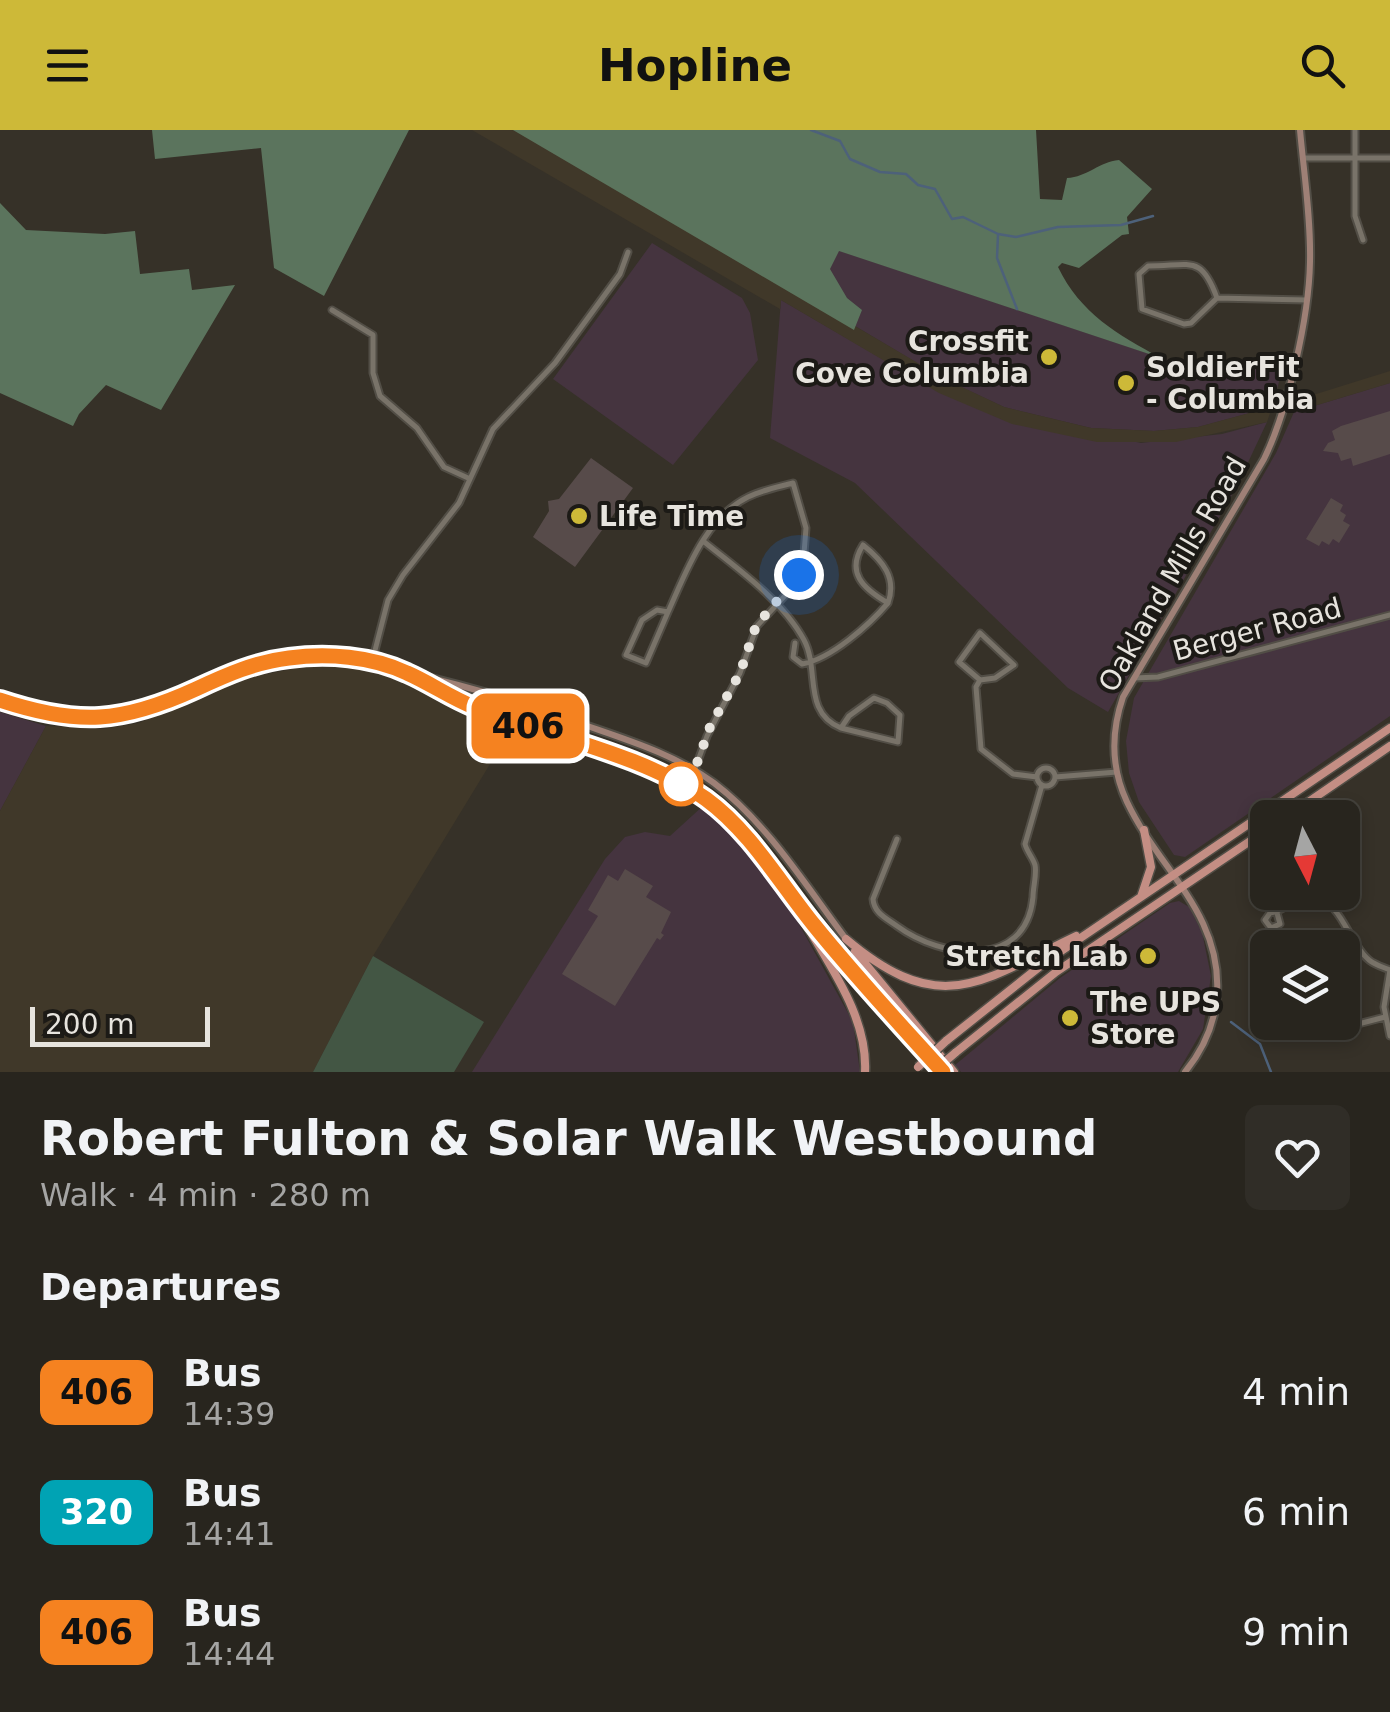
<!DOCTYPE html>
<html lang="en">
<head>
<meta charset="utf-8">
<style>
  :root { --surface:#28251e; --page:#302d27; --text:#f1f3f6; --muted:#a5a5a4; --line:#44423c; --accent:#cdb938 }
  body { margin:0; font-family:"DejaVu Sans",sans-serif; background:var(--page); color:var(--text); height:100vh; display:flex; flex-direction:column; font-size:38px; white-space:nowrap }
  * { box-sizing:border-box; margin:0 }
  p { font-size:32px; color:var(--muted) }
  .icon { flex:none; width:55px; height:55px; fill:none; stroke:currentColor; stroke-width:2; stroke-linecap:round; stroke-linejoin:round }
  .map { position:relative; height:942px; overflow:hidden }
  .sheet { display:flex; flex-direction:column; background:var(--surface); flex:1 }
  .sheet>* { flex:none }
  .badge { padding:0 20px; border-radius:15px; font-size:35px; line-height:65px }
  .needle { width:65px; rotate:174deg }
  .fabs { position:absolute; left:1250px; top:670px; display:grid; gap:20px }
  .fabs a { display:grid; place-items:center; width:110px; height:110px; border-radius:15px; background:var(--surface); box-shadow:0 5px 15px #0003,0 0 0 2px var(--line); font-size:50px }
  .scale { position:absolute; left:30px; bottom:25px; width:180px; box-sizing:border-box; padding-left:10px; border:5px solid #e7e4de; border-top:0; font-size:28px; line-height:35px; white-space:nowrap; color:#e7e4de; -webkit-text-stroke:8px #1c1a16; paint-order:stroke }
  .you { position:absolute; width:50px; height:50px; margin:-25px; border:8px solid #fff; border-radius:50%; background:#1a73e8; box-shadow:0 0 0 15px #1a73e833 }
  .map>.badge { position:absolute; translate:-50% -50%; box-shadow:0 0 0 5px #fff }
  h2 { padding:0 40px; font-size:38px; line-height:90px }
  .round { display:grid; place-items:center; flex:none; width:105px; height:105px; border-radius:15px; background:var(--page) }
  .head { display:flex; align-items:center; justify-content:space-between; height:170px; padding:0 40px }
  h1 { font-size:48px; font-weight:700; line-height:75px }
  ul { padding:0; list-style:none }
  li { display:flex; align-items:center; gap:30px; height:120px; padding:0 40px }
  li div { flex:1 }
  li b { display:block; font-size:38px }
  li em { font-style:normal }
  li .badge { min-width:110px; font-weight:700; text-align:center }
  header { display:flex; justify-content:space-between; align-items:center; height:130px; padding:0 40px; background:var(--accent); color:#111; font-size:45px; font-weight:700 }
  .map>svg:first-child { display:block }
  .commercial { fill:#45343f }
  .built { fill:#403829 }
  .green { fill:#435644 }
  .forest { fill:#5b745d }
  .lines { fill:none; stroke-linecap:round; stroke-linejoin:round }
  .stream { stroke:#4d617a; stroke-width:2.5 }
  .building { fill:#574b4a }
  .street-casing { stroke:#524e46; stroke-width:9 }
  .secondary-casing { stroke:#524e46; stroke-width:10 }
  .primary-casing { stroke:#524e46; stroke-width:11 }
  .street { stroke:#797369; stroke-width:5 }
  .secondary { stroke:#9e8076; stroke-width:6 }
  .primary { stroke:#c48e84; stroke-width:8 }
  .primary-bridge-casing { stroke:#524e46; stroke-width:11; stroke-linecap:butt }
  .primary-bridge { stroke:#c48e84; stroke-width:8 }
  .line-casing { stroke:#fff; stroke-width:22 }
  .line { stroke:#f58220; stroke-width:15 }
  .walk { stroke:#e7e4de; stroke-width:10; stroke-dasharray:0 18 }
  .poi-dot { fill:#cdb938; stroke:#1c1a16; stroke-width:4 }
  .stop-dot { fill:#fff; stroke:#f58220; stroke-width:5 }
  .labels { text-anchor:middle; stroke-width:8; stroke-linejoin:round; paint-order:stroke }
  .poi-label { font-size:28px; font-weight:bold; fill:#e7e4de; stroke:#1c1a16; text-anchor:start }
  .street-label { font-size:28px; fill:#e7e4de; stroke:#1c1a16 }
</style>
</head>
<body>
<header><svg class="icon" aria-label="menu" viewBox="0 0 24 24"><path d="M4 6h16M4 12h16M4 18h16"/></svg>Hopline<svg class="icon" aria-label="search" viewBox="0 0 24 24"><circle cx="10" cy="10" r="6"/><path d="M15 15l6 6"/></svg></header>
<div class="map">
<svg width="1390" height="942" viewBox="0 0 1390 942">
  <rect width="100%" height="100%" fill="#363128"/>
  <path class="commercial" d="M786,103l397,132 62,-1 37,7 -10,36 -74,20 -44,4 -63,-3 -87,-21 -60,-28 -163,-97z
    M652,113l90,55 8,15 8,47 -85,105 -120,-86z
    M781,170l158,92 40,17 162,34 81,-9 45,-12 -31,66 -128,224 -40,-24 -213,-205 -85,-45z
    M1390,253v333l-205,141 -11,-2 -35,-53 -10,-29 -3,-32 8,-43 142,-245 18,-41z
    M0,582l46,14 -46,85z
    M704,675l38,36 46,63 65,118 7,50h-388l133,-213 20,-22 20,-5 25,4z
    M1179,771l10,6 13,25 9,44 -8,53 -25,43h-217l-6,-7 105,-87 110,-75z"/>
  <path class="built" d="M472,0h49l424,249 59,28 87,21 63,3 44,-4 74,-20 -5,15 -91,20h-79l-85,-18 -73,-31 -158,-93 -1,9z
    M1390,241v12l-96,29 3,-12z
    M309,536l51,2 29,8 123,52 -139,228 -60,116h-313v-261l46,-85 57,3 36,-6 101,-44z"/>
  <path class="green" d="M373,826l111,66 -30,50h-141z"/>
  <path class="forest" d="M152,0h257l-85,166 -50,-28 -13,-120 -106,11z
    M513,0h523l4,69 22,1 5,-22c20,-1 32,-16 52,-18l33,29 -25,28 2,17 -7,1 -43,33 -17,-5 -4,4c22,46 60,68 103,91l-322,-107 -9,18 17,29 15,12 -8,20z
    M0,73l26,27 79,4 30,-3 5,43 49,-5 3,21 43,-5 -74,125 -55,-25 -27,29 -6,12 -73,-33z"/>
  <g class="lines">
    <path class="stream" d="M811,0l29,11 10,18 30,13 26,2 12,11 17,4 17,30 11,-2 35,17 18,3 42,-10 63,-2 32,-9
      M998,105l-1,23 20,51
      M1231,892l29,22 11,28"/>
  </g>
  <path class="building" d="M1390,281v43l-37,12 -2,-8 -10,3 -3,-8 -15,-2 5,-8 7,-3 -3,-9 9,-5z
    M591,328l42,30 -58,79 -42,-30 16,-26 -1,-10 11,-2z
    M1331,368l12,7 -3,6 6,4 -3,6 7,4 -11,18 -6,-4 -4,6 -7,-4 -3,5 -13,-7z
    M625,739l28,17 -7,11 25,15 -10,21 3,2 -4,5 -3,-2 -42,68 -53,-32 36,-58 -10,-6 20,-35 10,6z"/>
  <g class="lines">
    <defs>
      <path id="street" d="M1355,0v86l8,24
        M1303,28h87
        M1217,168c-16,-44 -26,-32 -69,-32l-9,8 3,35 42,15 7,-1 26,-25 90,2
        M332,180l41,25v38l7,23 37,32 27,39 24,11
        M703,411c34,27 80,60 101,99 16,30 -2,72 37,88l8,-12 25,-18 13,5 13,12 -2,27 -57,-14
        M668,482l-22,51 -20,-8 16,-35 15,-10 11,2c18,-40 37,-94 80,-115 14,-7 30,-10 45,-14l13,45 -3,38 -11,22 -35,38 -17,47 -33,63 -19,52
        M795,513l-2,14 9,7c29,-5 67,-39 86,-61 -26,-15 -42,-31 -25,-58 20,16 34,33 25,58
        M372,532l16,-62 15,-25 56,-72 34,-74 62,-66 65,-89 8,-22
        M1134,548l24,-1 232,-62
        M980,550l-21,-18 21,-29 34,32 -19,13 -15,2 -4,7 5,62 32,25 24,3
        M1037 647a9 9 0 1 1 18 0a9 9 0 1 1-18 0Z
        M1055,647l62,-5
        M897,709l-24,60c1,14 13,19 24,27 45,33 129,44 136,-29 0,-10 4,-23 2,-32 -2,-7 -8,-13 -10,-21l17,-59
        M1277,783l3,11 -9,4 -6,-8 5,-7c15,-1 24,-18 42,-16 30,3 36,46 57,63 6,5 14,7 21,10l-6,37 6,29
        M1307,892l24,9 54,-14"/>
      <path id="secondary" d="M413,546l54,28 174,63 47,21 40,30 64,80
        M0,571c69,22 115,25 183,-6 30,-14 59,-29 92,-35 48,-9 88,3 134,13 58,13 112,29 167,49 48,17 97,31 138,61 54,41 92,103 132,156
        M1185,942c18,-22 30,-49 32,-78 5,-81 -58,-124 -90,-192 -16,-34 -16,-70 -4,-105l141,-238c24,-49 45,-142 46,-197 1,-43 -6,-88 -10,-132"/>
      <path id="primary" d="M1285,688l105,-72
        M1141,767l10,-30 -7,-37
        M792,768l78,96 73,78
        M801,785c26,48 67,100 64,157
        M846,809c95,80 134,43 230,-3
        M855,821l99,121
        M946,911l102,-81 342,-232
        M955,923l101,-81 212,-143"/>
    </defs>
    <use href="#street" class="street-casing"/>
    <use href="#secondary" class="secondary-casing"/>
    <use href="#primary" class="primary-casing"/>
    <use href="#street" class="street"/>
    <use href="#secondary" class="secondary"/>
    <use href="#primary" class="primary"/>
    <defs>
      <path id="primary-bridge" d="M918,937l28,-26
        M933,942l22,-19"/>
    </defs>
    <use href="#primary-bridge" class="primary-bridge-casing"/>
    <use href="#primary-bridge" class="primary-bridge"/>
  </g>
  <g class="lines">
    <defs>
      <path id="line" d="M0,570c78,26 122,23 196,-11 30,-14 59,-27 93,-31 38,-5 82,-2 118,15 23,10 44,25 67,34 73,29 168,47 232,92 44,32 74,84 108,126 41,51 85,98 129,147"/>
    </defs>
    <use href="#line" class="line-casing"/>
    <use href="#line" class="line"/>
    <path class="walk" d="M681,654l7,4 22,-61 30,-54 16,-47 43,-51"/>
  </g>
  <g class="poi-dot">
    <circle cx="1049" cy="227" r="10"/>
    <circle cx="1126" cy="253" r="10"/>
    <circle cx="579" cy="386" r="10"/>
    <circle cx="1148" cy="826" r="10"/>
    <circle cx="1070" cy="888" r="10"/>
  </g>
  <circle class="stop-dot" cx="681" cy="654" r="20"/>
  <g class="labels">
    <g class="poi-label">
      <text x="1029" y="221" text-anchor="end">Crossfit<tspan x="1029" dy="32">Cove Columbia</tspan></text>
      <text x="1146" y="247">SoldierFit<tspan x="1146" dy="32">- Columbia</tspan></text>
      <text x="599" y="396">Life Time</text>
      <text x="1128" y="836" text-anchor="end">Stretch Lab</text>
      <text x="1090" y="882">The UPS<tspan x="1090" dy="32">Store</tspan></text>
    </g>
    <g class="street-label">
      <text transform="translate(1172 444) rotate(-60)" y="10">Oakland Mills Road</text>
      <text transform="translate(1257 499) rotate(-15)" y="10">Berger Road</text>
    </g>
  </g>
</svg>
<div class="fabs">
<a><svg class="needle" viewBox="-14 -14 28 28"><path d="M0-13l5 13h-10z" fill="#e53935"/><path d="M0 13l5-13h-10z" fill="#a5a5a4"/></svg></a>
<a><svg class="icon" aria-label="layers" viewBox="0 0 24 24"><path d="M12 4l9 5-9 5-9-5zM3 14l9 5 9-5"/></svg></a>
</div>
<div class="scale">200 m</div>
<div class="you" style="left:799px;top:445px"></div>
<b class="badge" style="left:528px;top:596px;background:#f58220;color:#111">406</b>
</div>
<section class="sheet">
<div class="head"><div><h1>Robert Fulton &amp; Solar Walk Westbound</h1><p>Walk · 4 min · 280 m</p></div><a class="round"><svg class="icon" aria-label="heart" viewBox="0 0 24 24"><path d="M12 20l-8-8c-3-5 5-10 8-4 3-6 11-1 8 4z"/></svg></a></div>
<h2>Departures</h2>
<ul>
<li><span class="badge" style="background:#f58220;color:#111">406</span><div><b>Bus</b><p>14:39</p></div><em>4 min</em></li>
<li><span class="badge" style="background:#00a3b4;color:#fff">320</span><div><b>Bus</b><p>14:41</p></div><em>6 min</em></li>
<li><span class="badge" style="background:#f58220;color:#111">406</span><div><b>Bus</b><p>14:44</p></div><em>9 min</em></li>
</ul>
</section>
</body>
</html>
